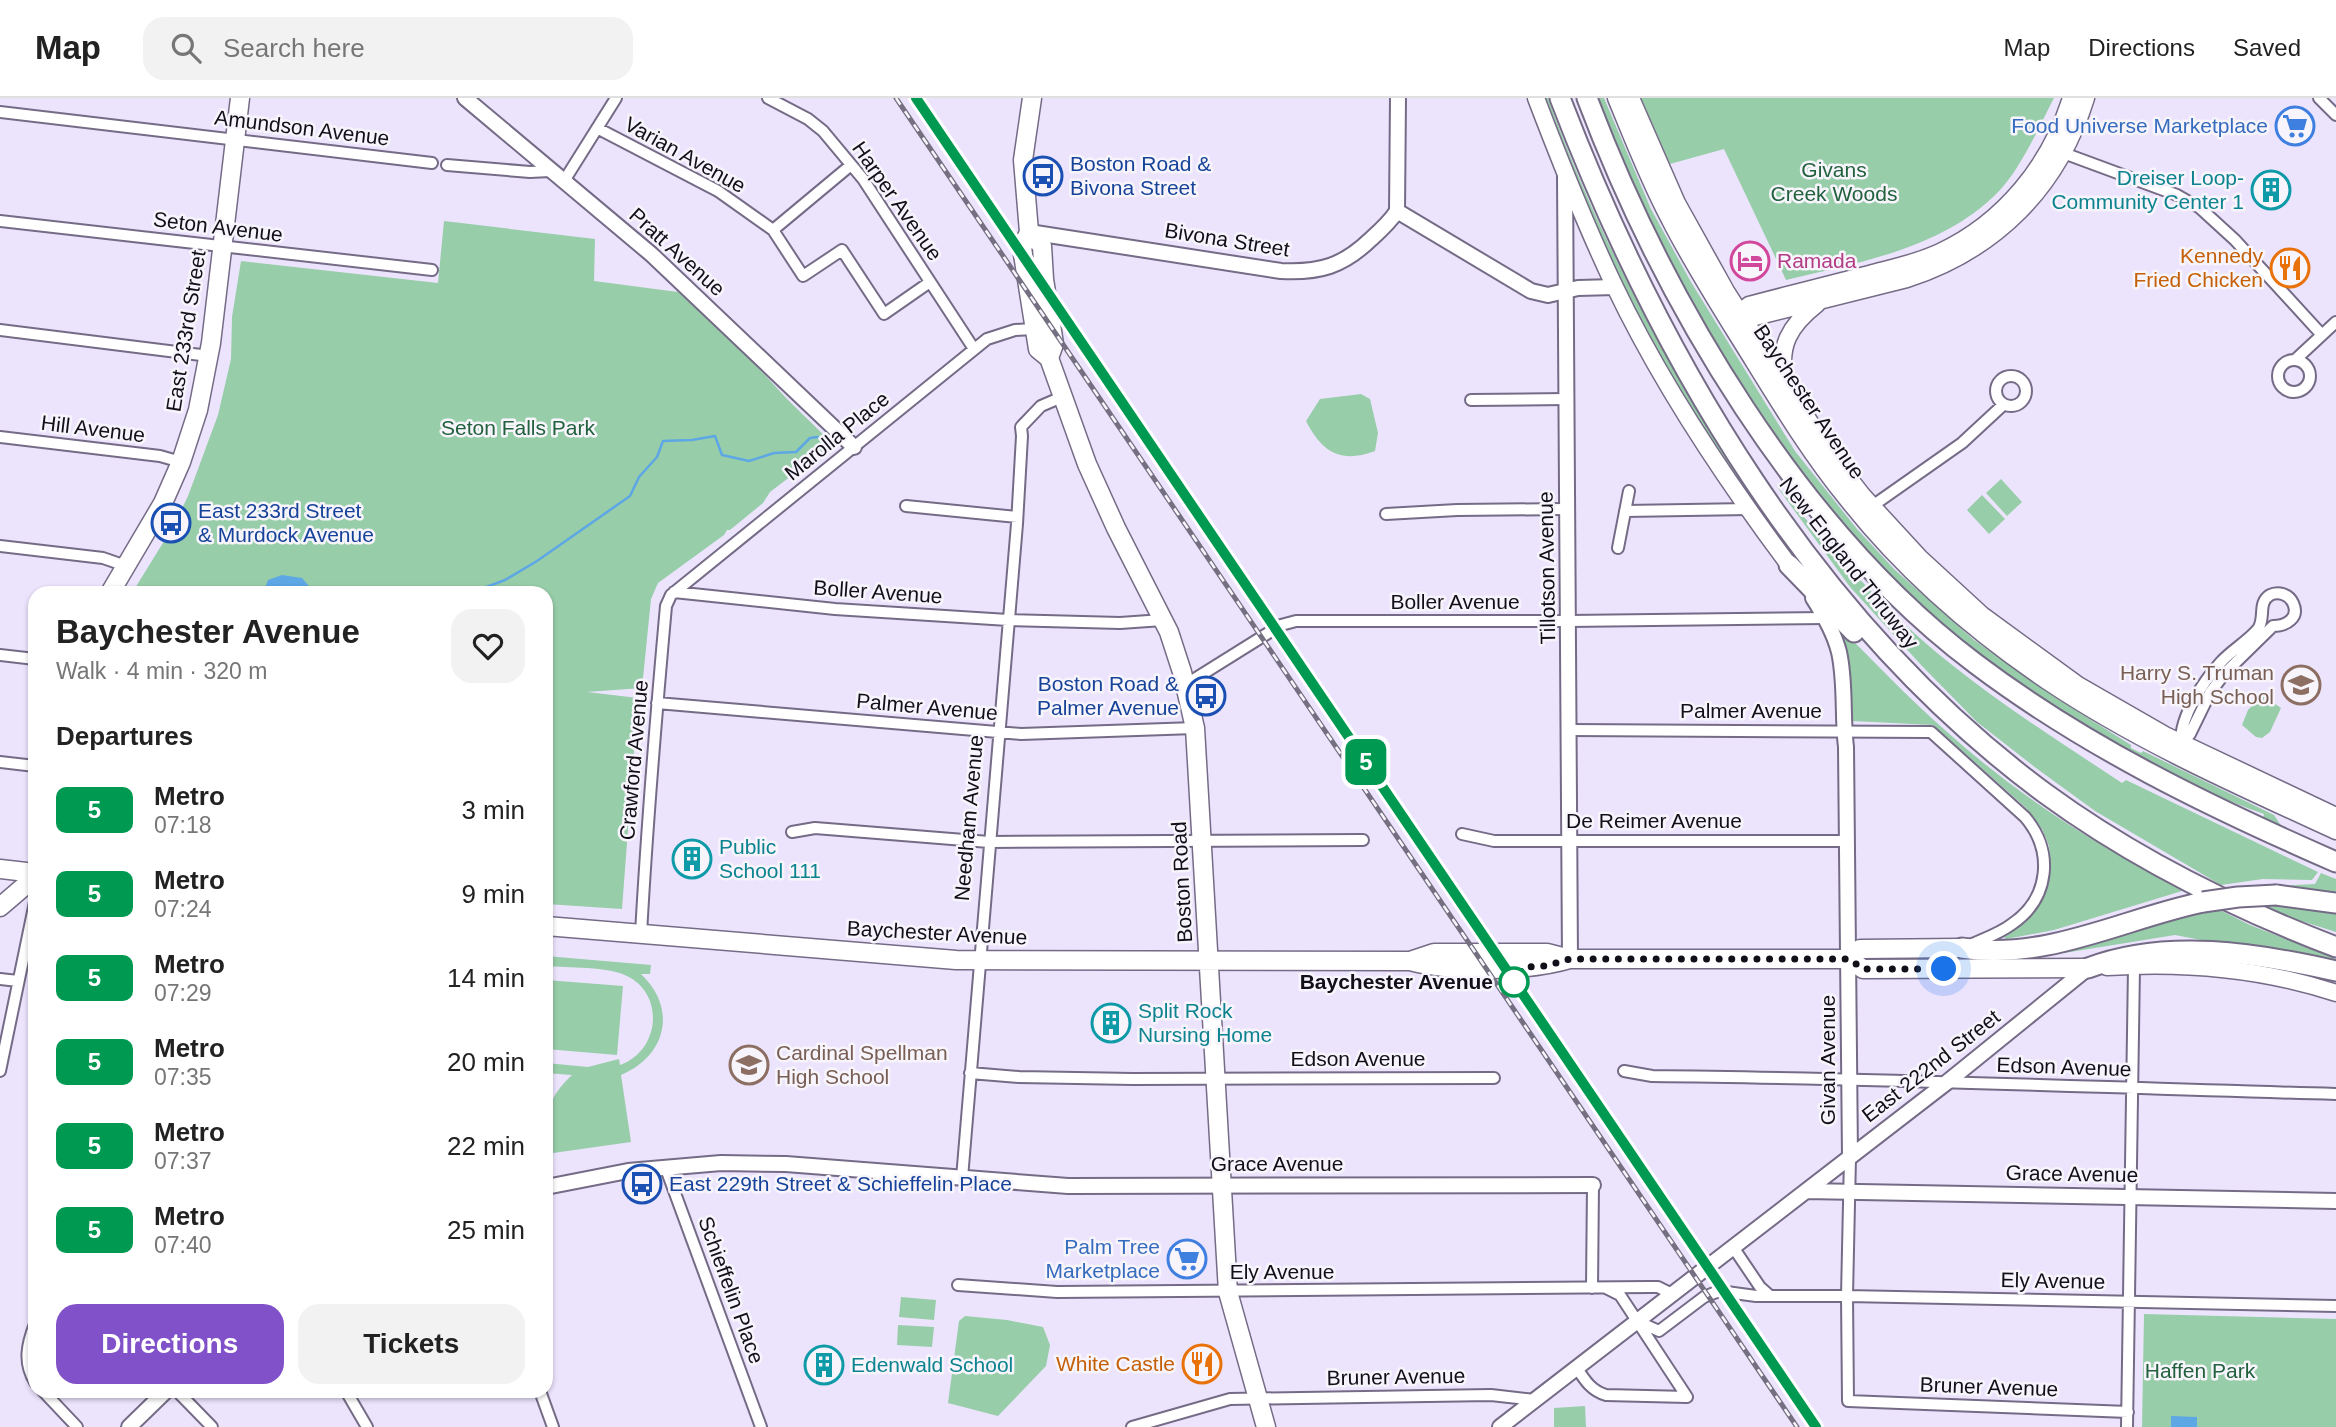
<!DOCTYPE html>
<html lang="en">
<head>
<meta charset="utf-8">
<style>
  :root { --surface:#fff; --page:#f2f2f2; --text:#222; --muted:#767676; --line:#e0e0e0; --accent:#8051c9 }
  body { margin:0; font-family:Helvetica,sans-serif; background:var(--page); color:var(--text); height:100vh; display:flex; flex-direction:column; font-size:26px; white-space:nowrap }
  * { box-sizing:border-box; margin:0 }
  p { font-size:23px; color:var(--muted) }
  .icon { flex:none; width:38px; height:38px; fill:none; stroke:currentColor; stroke-width:2; stroke-linecap:round; stroke-linejoin:round }
  .map { position:relative; flex:1; overflow:hidden }
  .sheet { position:absolute; left:28px; top:488px; width:525px; height:812px; display:flex; flex-direction:column; background:var(--surface); border-radius:21px; box-shadow:0 2px 5px #0004 }
  .sheet>* { flex:none }
  .badge { padding:0 14px; border-radius:10px; font-size:24px; line-height:46px }
  .you { position:absolute; width:35px; height:35px; margin:-18px; border:5px solid #fff; border-radius:50%; background:#1a73e8; box-shadow:0 0 0 10px #1a73e833 }
  .map>.badge { position:absolute; translate:-50% -50%; box-shadow:0 0 0 4px #fff }
  h2 { padding:0 28px; font-size:26px; line-height:63px }
  .round { display:grid; place-items:center; flex:none; width:74px; height:74px; border-radius:21px; background:var(--page) }
  .summary { display:flex; align-items:center; justify-content:space-between; height:119px; padding:0 28px }
  h1 { font-size:33px; font-weight:600; line-height:52px }
  .button { display:flex; gap:14px; margin-top:auto; padding:14px 28px }
  .button a { flex:1; height:80px; border-radius:21px; background:var(--accent); color:#fff; font-size:28px; font-weight:600; line-height:80px; text-align:center }
  .button a+a { background:var(--page); color:var(--text) }
  ul { padding:0; list-style:none }
  li { display:flex; align-items:center; gap:21px; height:84px; padding:0 28px }
  li div { flex:1 }
  li b { display:block; font-size:26px }
  li em { font-style:normal }
  li .badge { min-width:77px; font-weight:700; text-align:center }
  header { display:flex; align-items:center; gap:42px; box-sizing:border-box; height:98px; padding:0 35px; background:var(--surface); border-bottom:2px solid var(--line) }
  header strong { font-size:33px }
  nav { display:flex; gap:38px; margin-inline-start:auto; font-size:24px }
  .search { width:490px; height:63px; background:var(--page); display:flex; align-items:center; gap:18px; box-sizing:border-box; padding:0 24px; border-radius:21px; color:var(--muted); font-size:26px }
  .map>svg:first-child { display:block }
  .green { fill:#98cda9 }
  .water { fill:#5da7e5 }
  .lines { fill:none; stroke-linecap:round; stroke-linejoin:round }
  .stream { stroke:#5da7e5; stroke-width:2.5 }
  .minor-casing { stroke:#756b86; stroke-width:14 }
  .tertiary-casing { stroke:#756b86; stroke-width:18 }
  .secondary-casing { stroke:#756b86; stroke-width:19 }
  .primary-casing { stroke:#756b86; stroke-width:21 }
  .motorway-casing { stroke:#756b86; stroke-width:23 }
  .minor { stroke:#fff; stroke-width:10 }
  .tertiary { stroke:#fff; stroke-width:14 }
  .secondary { stroke:#fff; stroke-width:16 }
  .primary { stroke:#fff; stroke-width:18 }
  .motorway { stroke:#fff; stroke-width:19 }
  .rail-casing { stroke:#757081; stroke-width:5 }
  .rail { stroke:#f7f5fb; stroke-width:2.5; stroke-dasharray:8; stroke-linecap:butt }
  .motorway-bridge-casing { stroke:#756b86; stroke-width:23; stroke-linecap:butt }
  .motorway-bridge { stroke:#fff; stroke-width:19 }
  .line-casing { stroke:#fff; stroke-width:16 }
  .line { stroke:#009952; stroke-width:10 }
  .walk { stroke:#120f19; stroke-width:7; stroke-dasharray:0 12.6 }
  .stop-dot { fill:#fff; stroke:#009952; stroke-width:3.5 }
  .labels { text-anchor:middle; stroke-width:5; stroke-linejoin:round; paint-order:stroke }
  .shop-label { font-size:21px; fill:#366cbe; stroke:#f7f5fb; text-anchor:end }
  .street-label { font-size:21px; fill:#120f19; stroke:#f7f5fb }
  .transit-label { font-size:21px; fill:#164399; stroke:#f7f5fb; text-anchor:start }
  .park-label { font-size:21px; fill:#22613d; stroke:#f7f5fb }
  .culture-label { font-size:21px; fill:#0d838f; stroke:#f7f5fb; text-anchor:start }
  .food-label { font-size:21px; fill:#c56008; stroke:#f7f5fb; text-anchor:end }
  .hotel-label { font-size:21px; fill:#b23c85; stroke:#f7f5fb; text-anchor:start }
  .education-label { font-size:21px; fill:#785e54; stroke:#f7f5fb; text-anchor:end }
  .stop-label { font-size:21px; font-weight:bold; fill:#120f19; stroke:#f7f5fb; text-anchor:end }
</style>
</head>
<body>
<header>
<strong>Map</strong>
<div class="search"><svg class="icon" aria-label="search" viewBox="0 0 24 24"><circle cx="10" cy="10" r="6"/><path d="M15 15l6 6"/></svg>Search here</div>
<nav><a>Map</a><a>Directions</a><a>Saved</a></nav>
</header>
<div class="map">
<svg width="2336" height="1329" viewBox="0 0 2336 1329">
  <rect width="100%" height="100%" fill="#ece4fd"/>
  <path class="green" d="M1541,0h7c34,95 78,187 128,275 30,53 63,103 94,155 -66,-89 -124,-187 -171,-287 -22,-47 -39,-96 -58,-143z
    M1596,0h8l47,111 40,73 104,169 62,78 38,41 79,70 79,56 78,49v3l10,5 2,-2 131,64 8,12 -19,-8 1,-5c-139,-49 -292,-147 -392,-255 -119,-131 -211,-296 -276,-461z
    M1641,0h413c-14,27 -33,70 -54,92 -55,58 -139,72 -214,90l-62,-131 -54,15z
    M444,123l151,18 -1,42 84,11 62,56 47,51 46,45 -63,48 -7,11 -33,27h-3l-3,5 -66,48 -7,16 -9,89 -55,4 51,6 -16,211 -76,-5v-72l4,-13 -4,-2v-224h-414l42,-68 14,-29 30,-81 13,-56 1,-42 9,-56 197,22z
    M1361,296l9,5 8,34 -3,18c-35,13 -53,1 -69,-30l14,-22z
    M2001,381l21,23 -15,14 -21,-23z
    M1775,386c47,53 93,109 147,156 62,54 132,98 200,143l4,-3 192,92 -6,8 -49,-1 -42,6 -126,-74 -59,-43 -59,-46 -55,-56 -72,-79z
    M1982,397l23,24 -16,15 -22,-24z
    M1835,525c37,36 72,74 111,108 70,63 150,115 235,157l1,3 -128,39 -48,9 -3,-3 23,-14 13,-19 8,-16 3,-21 -1,-20 -7,-17 -16,-21 -93,-83 -81,-4 -3,-4z
    M2262,597l19,13 -11,24 -8,6 -6,-1 -14,-12 6,-15z
    M2321,775l15,6v17l-80,-9 59,-3z
    M2256,805l80,6v23l-51,-16z
    M2214,809l36,18 86,34v7l-161,-31 -111,18 -1,-6z
    M546,858l105,9 -1,9h-9c37,35 25,82 -20,101l10,67 -85,12c0,-35 -2,-53 26,-79l-26,-2v-10l42,4 31,-8 1,6c39,-13 46,-70 7,-89 -20,-10 -58,-8 -81,-10z
    M546,882l77,6 -6,69 -71,-6z
    M901,1199l35,3 -2,20 -35,-3z
    M2144,1216l192,5v108h-194z
    M965,1218l42,4 36,7 7,18 -4,21 -48,50 -50,-13 11,-82z
    M898,1227l36,2 -2,20 -35,-2z
    M1585,1308l1,21h-32v-19z"/>
  <path class="water" d="M282,477l20,3 13,15h-52l5,-13z
    M2171,1318l26,1v10h-26z"/>
  <g class="lines">
    <path class="stream" d="M455,495l18,-1 32,-12 32,-19 93,-65 9,-19 18,-20 6,-16 29,-1 23,-4 7,19 27,6 25,-8 22,-1 14,-14 8,-1"/>
    <defs>
      <path id="minor" d="M768,0l40,21 15,12 40,48 111,170
        M2319,0l17,17
        M0,14l432,51
        M597,30l121,63 55,39 78,-65
        M2058,53l119,44 23,13 35,32 87,95
        M447,67l83,7 20,-1
        M564,83l52,-83
        M0,123l432,49
        M773,132l30,46 39,-26 42,64 46,-32
        M0,232l209,26
        M2295,262l41,-38
        M2278 278a16 16 0 1 1 32 0a16 16 0 1 1-32 0Z
        M1996 293a15 15 0 1 1 30 0a15 15 0 1 1-30 0Z
        M1471,302l96,-1
        M0,339l160,19 21,6
        M906,408l111,11
        M1868,411l94,-66 41,-38
        M1625,413l124,-2
        M1386,416l71,-4 110,-1
        M0,448l103,12 23,8
        M1618,450l11,-57
        M674,494l161,17 173,11 112,3 43,-3
        M0,557l35,4
        M1185,587l96,-60 15,-4h273l257,-3
        M657,605l364,31 174,-6
        M1570,632l361,2 94,85c29,34 25,81 -13,107 -13,10 -29,15 -44,22
        M2179,648l11,-12 20,-41 14,-19 49,-48c13,0 27,-8 20,-23 -4,-9 -15,-12 -23,-8 -13,8 -4,23 -12,34 -10,12 -26,21 -37,33 -18,20 -41,54 -40,81
        M0,664l35,4
        M792,734l23,-4 174,14 374,-2
        M1462,736l32,7h353
        M641,836c6,-109 15,-218 25,-328l5,-11 316,-256 28,-9 18,-1
        M0,881l18,2
        M0,973l35,-169
        M1624,973l28,5c228,2 456,12 684,18
        M970,975l49,4 114,2 361,-1
        M1850,1059l-3,139 1,105 280,11
        M665,1068l96,261
        M962,1080l55,-654 5,-88 -1,-9 20,-21 21,-9
        M1733,1149l27,40 9,8
        M958,1187l99,7 593,-5h8l14,7
        M1592,1190l1,-103
        M1606,1190l14,7 67,102
        M1637,1223l22,10 45,-34 15,-6 37,5h91l489,10
        M35,1226c-8,20 -12,39 0,58
        M1577,1270c8,13 15,23 29,27l81,2
        M43,1293l34,36
        M177,1293l35,36
        M346,1293l21,36
        M540,1293l13,36
        M1132,1329l98,-28 261,-4 44,5
        M2127,1329l7,-460"/>
      <path id="tertiary" d="M465,0l186,156 203,193
        M1398,0l-1,113 134,80 17,4 30,-7 37,-1
        M1565,78l5,783
        M1029,134l252,39c39,2 62,-5 90,-32 10,-9 19,-17 26,-28
        M1813,500c11,17 21,34 26,54 7,31 3,64 7,95l4,410
        M546,1089l82,-16 93,-8 65,1 282,22 525,-1
        M1806,1093l530,10
        M129,1329l37,-36
        M1500,1329l446,-344 142,-115"/>
      <path id="secondary" d="M1536,0c24,63 49,126 78,187 47,99 110,193 175,280
        M1616,0c17,41 33,83 54,122 25,49 55,95 84,142 29,47 58,94 93,137 56,71 126,132 200,182 91,61 191,105 289,150
        M1631,0l46,105 49,88 105,164 32,41 57,62 62,57 96,70 87,50 171,81
        M1734,220l15,-13c41,-11 83,-21 124,-32 23,-6 46,-11 67,-21 64,-30 110,-87 131,-154
        M1735,224l172,-43c89,-29 151,-91 179,-181
        M1785,283c-7,-35 4,-55 32,-77
        M2107,869c76,-5 156,2 229,26"/>
      <path id="primary" d="M1032,0l-9,62 6,72 -7,16 16,101 11,9 38,106 29,64 53,104 13,40 13,56 33,564 38,135
        M1029,134l13,14 2,33 10,65 -5,14
        M110,495l53,-90 18,-41 17,-52 13,-67 29,-245
        M0,771l35,4
        M0,809l35,-30
        M546,828l410,34 454,1c43,11 117,11 160,-2
        M1849,861l11,-10 102,-1
        M1410,863l24,-8h113l23,6h279l14,10 225,-1"/>
      <path id="motorway" d="M1560,0c101,264 255,526 486,696 89,65 188,114 290,153
        M1587,0c77,204 213,434 389,566 110,83 234,143 360,198
        M1789,467l65,67
        M2276,797l60,8
        M1962,850c85,13 160,-29 241,-46
        M2088,870c78,-30 169,-15 248,3"/>
    </defs>
    <use href="#minor" class="minor-casing"/>
    <use href="#tertiary" class="tertiary-casing"/>
    <use href="#secondary" class="secondary-casing"/>
    <use href="#primary" class="primary-casing"/>
    <use href="#motorway" class="motorway-casing"/>
    <use href="#minor" class="minor"/>
    <use href="#tertiary" class="tertiary"/>
    <use href="#secondary" class="secondary"/>
    <use href="#primary" class="primary"/>
    <use href="#motorway" class="motorway"/>
    <defs>
      <path id="rail" d="M896,0l901,1329
        M916,0l900,1329"/>
    </defs>
    <use href="#rail" class="rail-casing"/>
    <use href="#rail" class="rail"/>
    <defs>
      <path id="motorway-bridge" d="M2203,804l35,-5 38,-2"/>
    </defs>
    <use href="#motorway-bridge" class="motorway-bridge-casing"/>
    <use href="#motorway-bridge" class="motorway-bridge"/>
  </g>
  <g class="lines">
    <defs>
      <path id="line" d="M916,0l900,1329"/>
    </defs>
    <use href="#line" class="line-casing"/>
    <use href="#line" class="line"/>
    <path class="walk" d="M1514,884l10,-15 22,-1 24,-7h279l14,10h81"/>
  </g>
  <defs>
    <symbol id="supermarket-ring" viewBox="-11 -11 22 22"><circle r="9.5" fill="#f7f5fb" stroke="#3f7fe0" stroke-width="1.5"/><path d="M-6-5.5h2.5l.6 2H6L4.5 2H-2.5L-4.4-4H-6ZM-1.5 3.2a1.3 1.3 0 1 0 .1 0ZM3 3.2a1.3 1.3 0 1 0 .1 0Z" fill="#3f7fe0"/></symbol>
    <symbol id="bus-ring" viewBox="-11 -11 22 22"><circle r="9.5" fill="#f7f5fb" stroke="#1a4fb4" stroke-width="1.5"/><path d="M-5-6H5V4H4V6H2V4H-2V6H-4V4H-5ZM-3.5-4V0h7V-4ZM-3.5 1.2v1.5H-2V1.2ZM2 1.2v1.5H3.5V1.2Z" fill="#1a4fb4"/></symbol>
    <symbol id="building-ring" viewBox="-11 -11 22 22"><circle r="9.5" fill="#f7f5fb" stroke="#0f9aa8" stroke-width="1.5"/><path d="M-4-6H4V6H1V3H-1V6H-4ZM-2.5-4.3h1.7v1.8h-1.7ZM.8-4.3h1.7v1.8H.8ZM-2.5-1h1.7V.8h-1.7ZM.8-1h1.7V.8H.8Z" fill="#0f9aa8"/></symbol>
    <symbol id="hotel-ring" viewBox="-11 -11 22 22"><circle r="9.5" fill="#f7f5fb" stroke="#d1479c" stroke-width="1.5"/><path d="M-6-4.5h1.5V1H6V5H4.5V3h-9V5H-6ZM-4 0a1.8 1.8 0 1 1 3.6 0ZM.5 0V-2.5h3Q6-2.5 6 0Z" fill="#d1479c"/></symbol>
    <symbol id="restaurant-ring" viewBox="-11 -11 22 22"><circle r="9.5" fill="#f7f5fb" stroke="#e8710a" stroke-width="1.5"/><path d="M-5-6h1v4h1v-4h1v4h1v-4h1v5L-1.5 .5V6h-2V.5L-5-1ZM5-6V6H3V1.5H1.5Q1.5-4 5-6Z" fill="#e8710a"/></symbol>
    <symbol id="school-ring" viewBox="-11 -11 22 22"><circle r="9.5" fill="#f7f5fb" stroke="#8d6e63" stroke-width="1.5"/><path d="M0-5L7-2L0 1L-7-2ZM-4 1L0 2.5L4 1V4Q0 6-4 4Z" fill="#8d6e63"/></symbol>
  </defs>
  <g fill-rule="evenodd">
    <use href="#supermarket-ring" x="2273" y="6" width="44" height="44"/>
    <use href="#bus-ring" x="1021" y="56" width="44" height="44"/>
    <use href="#building-ring" x="2249" y="70" width="44" height="44"/>
    <use href="#hotel-ring" x="1728" y="141" width="44" height="44"/>
    <use href="#restaurant-ring" x="2268" y="148" width="44" height="44"/>
    <use href="#bus-ring" x="149" y="403" width="44" height="44"/>
    <use href="#school-ring" x="2279" y="565" width="44" height="44"/>
    <use href="#bus-ring" x="1184" y="576" width="44" height="44"/>
    <use href="#building-ring" x="670" y="739" width="44" height="44"/>
    <use href="#building-ring" x="1089" y="903" width="44" height="44"/>
    <use href="#school-ring" x="727" y="945" width="44" height="44"/>
    <use href="#bus-ring" x="620" y="1064" width="44" height="44"/>
    <use href="#supermarket-ring" x="1165" y="1139" width="44" height="44"/>
    <use href="#restaurant-ring" x="1180" y="1244" width="44" height="44"/>
    <use href="#building-ring" x="802" y="1245" width="44" height="44"/>
  </g>
  <circle class="stop-dot" cx="1514" cy="884" r="14"/>
  <g class="labels">
    <g class="shop-label">
      <text x="2268" y="35">Food Universe Marketplace</text>
      <text x="1160" y="1156">Palm Tree<tspan x="1160" dy="24">Marketplace</tspan></text>
    </g>
    <g class="street-label">
      <text transform="translate(302 30) rotate(7)" y="7">Amundson Avenue</text>
      <text transform="translate(685 57) rotate(29)" y="7">Varian Avenue</text>
      <text transform="translate(897 103) rotate(55)" y="7">Harper Avenue</text>
      <text transform="translate(218 129) rotate(7)" y="7">Seton Avenue</text>
      <text transform="translate(1227 142) rotate(9)" y="7">Bivona Street</text>
      <text transform="translate(677 154) rotate(42)" y="7">Pratt Avenue</text>
      <text transform="translate(186 233) rotate(-81)" y="7">East 233rd Street</text>
      <text transform="translate(1809 304) rotate(56)" y="7">Baychester Avenue</text>
      <text transform="translate(93 331) rotate(7)" y="7">Hill Avenue</text>
      <text transform="translate(837 338) rotate(-39)" y="7">Marolla Place</text>
      <text transform="translate(1849 465) rotate(52)" y="7">New England Thruway</text>
      <text transform="translate(1547 470) rotate(-91)" y="7">Tillotson Avenue</text>
      <text transform="translate(878 494) rotate(4)" y="7">Boller Avenue</text>
      <text x="1455" y="511">Boller Avenue</text>
      <text transform="translate(927 609) rotate(5)" y="7">Palmer Avenue</text>
      <text x="1751" y="620">Palmer Avenue</text>
      <text transform="translate(634 662) rotate(-85)" y="7">Crawford Avenue</text>
      <text transform="translate(969 720) rotate(-85)" y="7">Needham Avenue</text>
      <text x="1654" y="730">De Reimer Avenue</text>
      <text transform="translate(1182 784) rotate(-93)" y="7">Boston Road</text>
      <text transform="translate(937 835) rotate(3)" y="7">Baychester Avenue</text>
      <text x="1358" y="968">Edson Avenue</text>
      <text transform="translate(1828 962) rotate(-90)" y="7">Givan Avenue</text>
      <text transform="translate(1931 968) rotate(-38)" y="7">East 222nd Street</text>
      <text transform="translate(2064 969) rotate(2)" y="7">Edson Avenue</text>
      <text x="1277" y="1073">Grace Avenue</text>
      <text transform="translate(2072 1076) rotate(1)" y="7">Grace Avenue</text>
      <text x="1282" y="1181">Ely Avenue</text>
      <text transform="translate(2053 1183) rotate(1)" y="7">Ely Avenue</text>
      <text transform="translate(731 1192) rotate(70)" y="7">Schieffelin Place</text>
      <text transform="translate(1396 1279) rotate(-1)" y="7">Bruner Avenue</text>
      <text transform="translate(1989 1289) rotate(2)" y="7">Bruner Avenue</text>
    </g>
    <g class="transit-label">
      <text x="1070" y="73">Boston Road &amp;<tspan x="1070" dy="24">Bivona Street</tspan></text>
      <text x="198" y="420">East 233rd Street<tspan x="198" dy="24">&amp; Murdock Avenue</tspan></text>
      <text x="1179" y="593" text-anchor="end">Boston Road &amp;<tspan x="1179" dy="24">Palmer Avenue</tspan></text>
      <text x="669" y="1093">East 229th Street &amp; Schieffelin Place</text>
    </g>
    <g class="park-label">
      <text x="1834" y="79">Givans<tspan x="1834" dy="24">Creek Woods</tspan></text>
      <text x="518" y="337">Seton Falls Park</text>
      <text x="2200" y="1280">Haffen Park</text>
    </g>
    <g class="culture-label">
      <text x="2244" y="87" text-anchor="end">Dreiser Loop-<tspan x="2244" dy="24">Community Center 1</tspan></text>
      <text x="719" y="756">Public<tspan x="719" dy="24">School 111</tspan></text>
      <text x="1138" y="920">Split Rock<tspan x="1138" dy="24">Nursing Home</tspan></text>
      <text x="851" y="1274">Edenwald School</text>
    </g>
    <g class="food-label">
      <text x="2263" y="165">Kennedy<tspan x="2263" dy="24">Fried Chicken</tspan></text>
      <text x="1175" y="1273">White Castle</text>
    </g>
    <g class="hotel-label">
      <text x="1777" y="170">Ramada</text>
    </g>
    <g class="education-label">
      <text x="2274" y="582">Harry S. Truman<tspan x="2274" dy="24">High School</tspan></text>
      <text x="776" y="962" text-anchor="start">Cardinal Spellman<tspan x="776" dy="24">High School</tspan></text>
    </g>
    <g class="stop-label">
      <text x="1493" y="891">Baychester Avenue</text>
    </g>
  </g>
</svg>
<div class="you" style="left:1944px;top:871px"></div>
<b class="badge" style="left:1366px;top:664px;background:#009952;color:#fff">5</b>
<section class="sheet">
<div class="summary"><div><h1>Baychester Avenue</h1><p>Walk · 4 min · 320 m</p></div><a class="round"><svg class="icon" aria-label="heart" viewBox="0 0 24 24"><path d="M12 20l-8-8c-3-5 5-10 8-4 3-6 11-1 8 4z"/></svg></a></div>
<h2>Departures</h2>
<ul>
<li><span class="badge" style="background:#009952;color:#fff">5</span><div><b>Metro</b><p>07:18</p></div><em>3 min</em></li>
<li><span class="badge" style="background:#009952;color:#fff">5</span><div><b>Metro</b><p>07:24</p></div><em>9 min</em></li>
<li><span class="badge" style="background:#009952;color:#fff">5</span><div><b>Metro</b><p>07:29</p></div><em>14 min</em></li>
<li><span class="badge" style="background:#009952;color:#fff">5</span><div><b>Metro</b><p>07:35</p></div><em>20 min</em></li>
<li><span class="badge" style="background:#009952;color:#fff">5</span><div><b>Metro</b><p>07:37</p></div><em>22 min</em></li>
<li><span class="badge" style="background:#009952;color:#fff">5</span><div><b>Metro</b><p>07:40</p></div><em>25 min</em></li>
</ul>
<div class="button"><a>Directions</a><a>Tickets</a></div>
</section>
</div>
</body>
</html>
